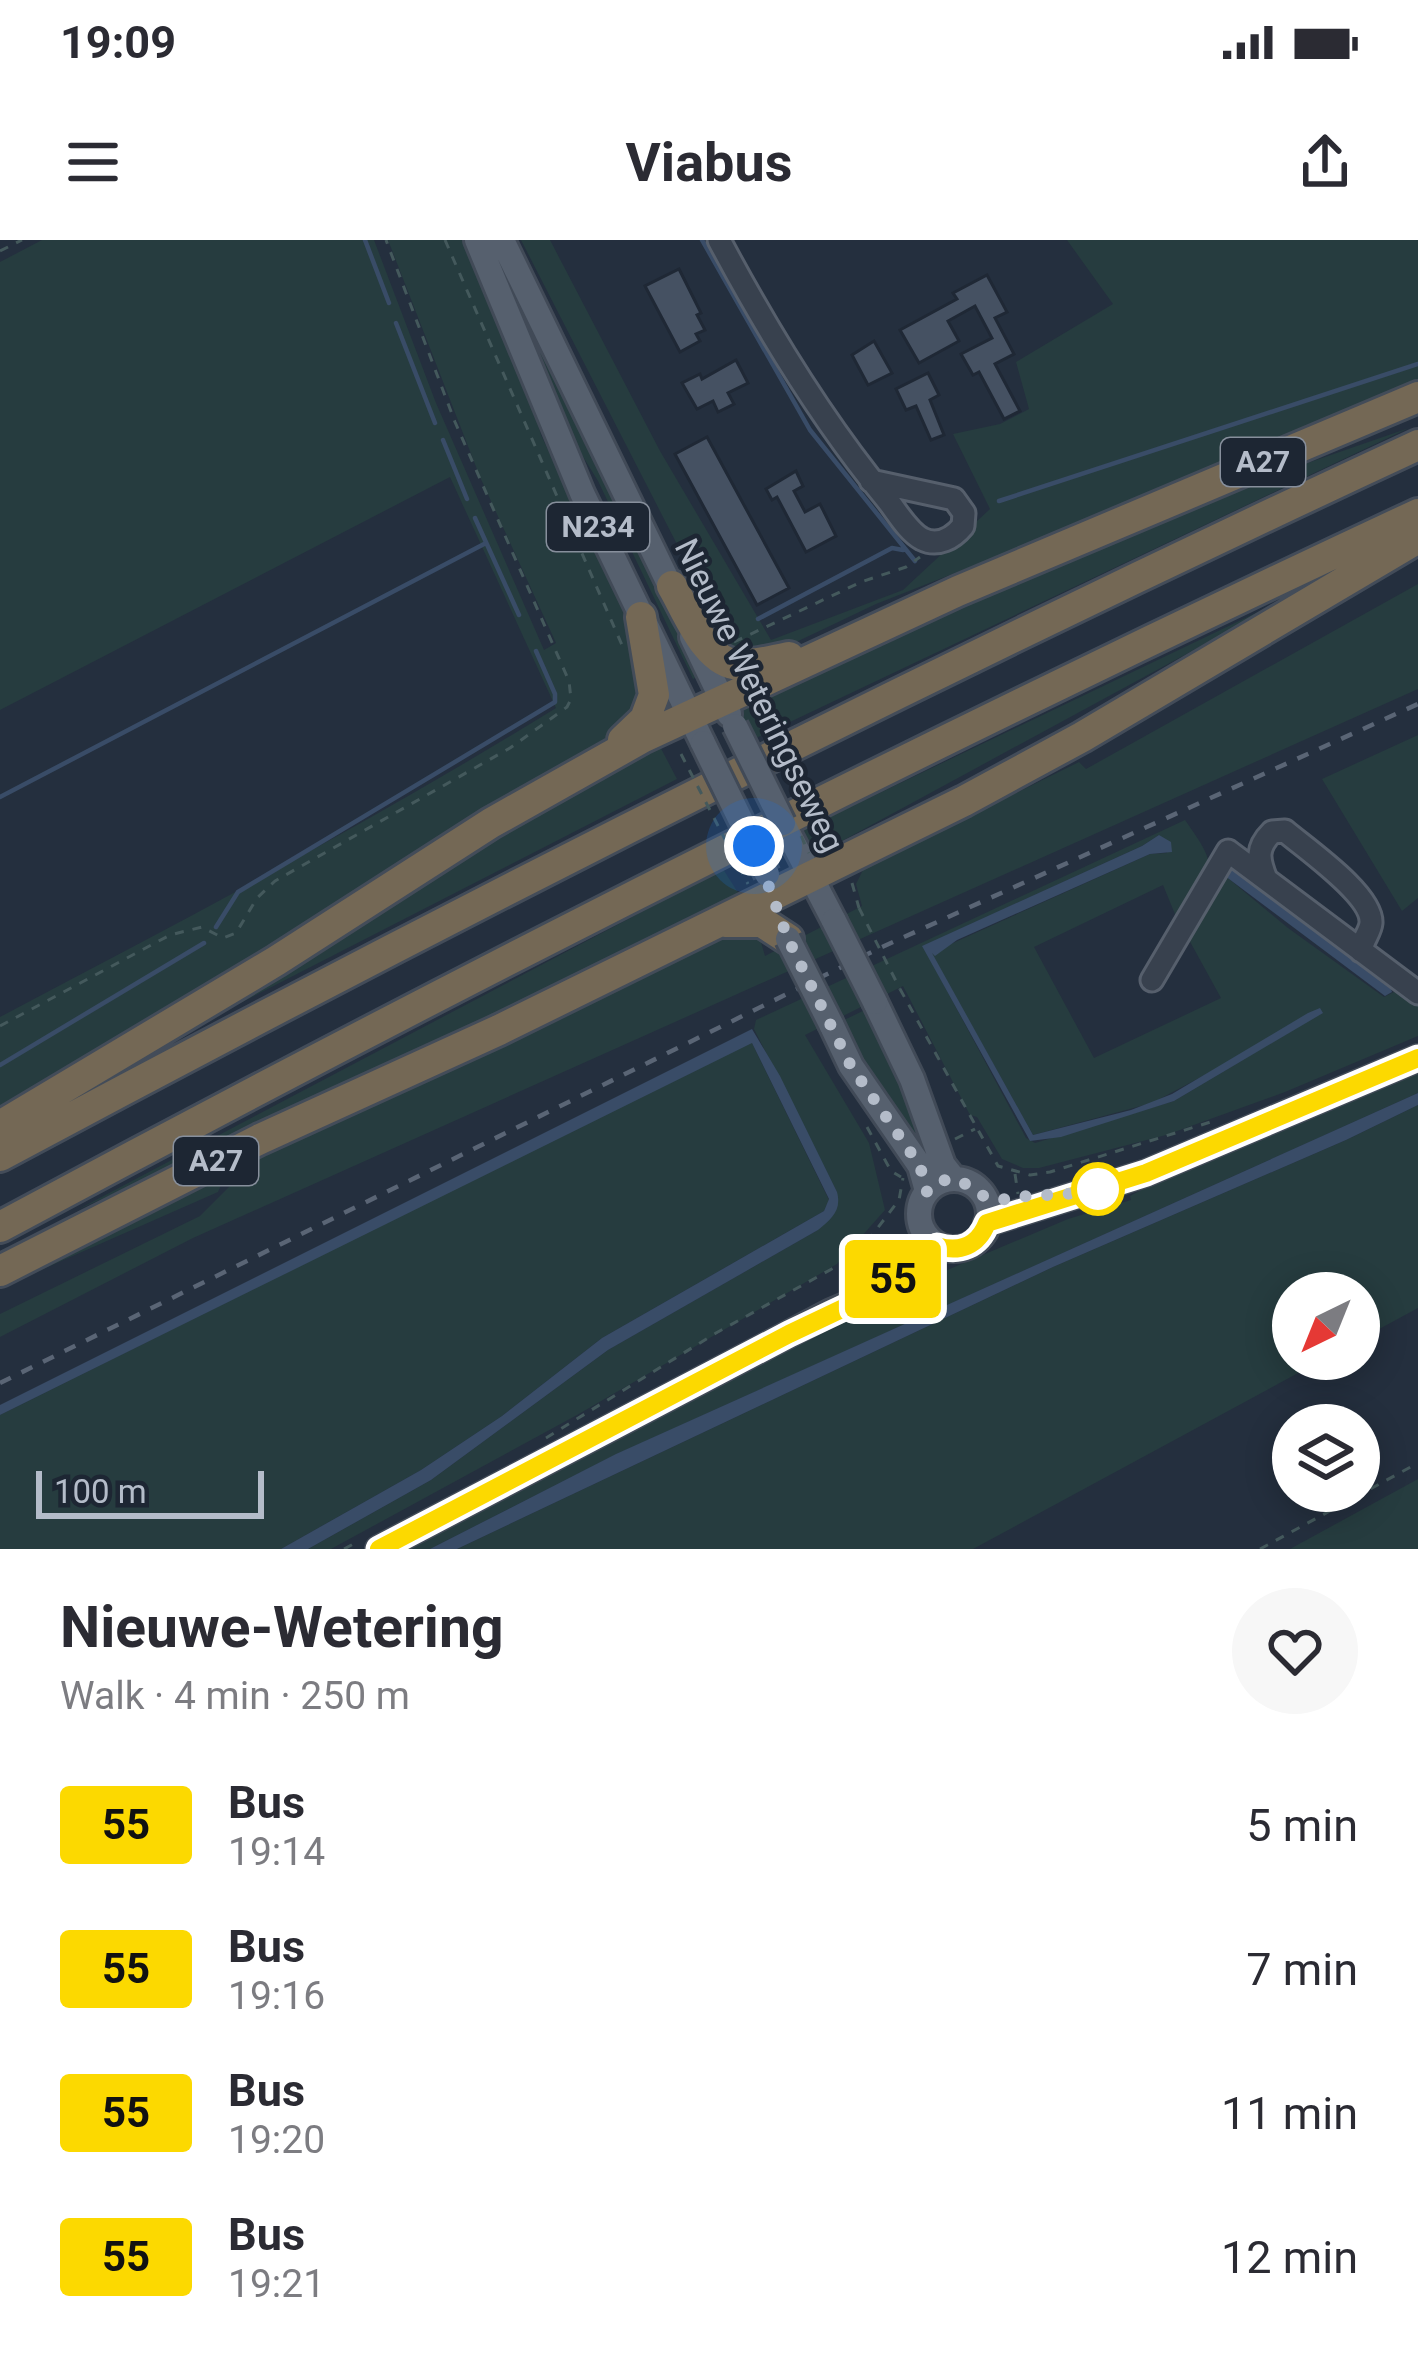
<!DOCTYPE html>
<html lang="en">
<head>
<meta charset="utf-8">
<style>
  :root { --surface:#fff; --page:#f7f7f7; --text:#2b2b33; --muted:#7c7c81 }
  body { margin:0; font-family:Roboto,sans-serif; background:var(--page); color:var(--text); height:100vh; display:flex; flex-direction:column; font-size:45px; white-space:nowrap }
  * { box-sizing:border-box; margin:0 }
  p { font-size:39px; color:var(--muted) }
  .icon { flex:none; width:66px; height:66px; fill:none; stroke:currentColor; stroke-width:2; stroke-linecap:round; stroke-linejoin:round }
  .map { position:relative; height:1309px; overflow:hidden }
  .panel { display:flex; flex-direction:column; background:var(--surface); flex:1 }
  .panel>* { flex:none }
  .badge { padding:0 24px; border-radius:9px; font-size:42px; line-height:78px }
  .needle { width:78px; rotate:223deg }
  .controls { position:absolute; left:1272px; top:1032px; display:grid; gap:24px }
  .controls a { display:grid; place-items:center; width:108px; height:108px; border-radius:50%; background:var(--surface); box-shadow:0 6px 30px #0003; font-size:60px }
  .scale { position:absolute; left:36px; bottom:30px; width:228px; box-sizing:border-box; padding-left:12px; border:6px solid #b4bcc9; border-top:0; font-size:33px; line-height:42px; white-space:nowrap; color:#b4bcc9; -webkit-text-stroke:9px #1d2633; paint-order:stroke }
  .you { position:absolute; width:60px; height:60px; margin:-30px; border:9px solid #fff; border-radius:50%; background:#1a73e8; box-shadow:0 0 0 18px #1a73e833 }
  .map>.badge { position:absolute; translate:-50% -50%; box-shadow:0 0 0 6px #fff }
  .round { display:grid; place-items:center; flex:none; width:126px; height:126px; border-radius:63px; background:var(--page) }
  .headline { display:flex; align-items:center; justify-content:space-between; height:204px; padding:0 60px }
  h1 { font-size:57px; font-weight:700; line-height:90px }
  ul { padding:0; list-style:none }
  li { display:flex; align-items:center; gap:36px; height:144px; padding:0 60px }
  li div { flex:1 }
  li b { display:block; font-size:45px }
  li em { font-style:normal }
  li .badge { min-width:132px; font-weight:700; text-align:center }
  .status { display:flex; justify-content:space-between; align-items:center; height:84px; padding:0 60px; background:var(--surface); direction:ltr }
  .status svg { height:33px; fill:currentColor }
  header { display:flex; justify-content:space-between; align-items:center; height:156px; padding:0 60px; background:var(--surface); font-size:54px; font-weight:700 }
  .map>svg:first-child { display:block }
  .green { fill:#263c3f; fill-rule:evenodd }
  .water { fill:#394c67 }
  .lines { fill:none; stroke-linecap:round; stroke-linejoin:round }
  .stream { stroke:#394c67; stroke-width:4.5 }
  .building { fill:#455162; stroke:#1f2835; stroke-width:3 }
  .minor-casing { stroke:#565f6c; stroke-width:27 }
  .major-casing { stroke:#414a57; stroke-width:30 }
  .highway-casing { stroke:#434c59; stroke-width:36 }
  .path { stroke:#44595c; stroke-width:3; stroke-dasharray:9 9; stroke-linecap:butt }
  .minor { stroke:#38414e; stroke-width:21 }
  .major { stroke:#56606e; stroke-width:24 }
  .highway { stroke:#746855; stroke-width:30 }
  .rail { stroke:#5a6575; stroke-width:4.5; stroke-dasharray:12 12; stroke-linecap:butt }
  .major-bridge-casing { stroke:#414a57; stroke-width:30; stroke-linecap:butt }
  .path-bridge { stroke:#44595c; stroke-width:3; stroke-dasharray:9 9; stroke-linecap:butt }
  .major-bridge { stroke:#56606e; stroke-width:24 }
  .line-casing { stroke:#fff; stroke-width:27 }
  .line { stroke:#fcd900; stroke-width:18 }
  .walk { stroke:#b4bcc9; stroke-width:12; stroke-dasharray:0 21.6 }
  .stop-dot { fill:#fff; stroke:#fcd900; stroke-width:6 }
  .labels { text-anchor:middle; stroke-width:9; stroke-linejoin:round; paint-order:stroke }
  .shield { fill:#1d2633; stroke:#878f9c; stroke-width:3 }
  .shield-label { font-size:30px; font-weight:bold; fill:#b4bcc9 }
  .street-label { font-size:33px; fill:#b4bcc9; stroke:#1d2633 }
</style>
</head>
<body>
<div class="status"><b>19:09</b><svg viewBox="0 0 49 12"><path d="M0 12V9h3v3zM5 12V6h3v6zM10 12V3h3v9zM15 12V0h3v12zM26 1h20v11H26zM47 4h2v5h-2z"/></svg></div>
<header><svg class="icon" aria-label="menu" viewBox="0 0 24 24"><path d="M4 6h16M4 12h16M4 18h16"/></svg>Viabus<svg class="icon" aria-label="share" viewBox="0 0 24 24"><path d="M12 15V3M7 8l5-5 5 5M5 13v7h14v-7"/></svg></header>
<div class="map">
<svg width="1418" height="1309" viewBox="0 0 1418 1309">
  <rect width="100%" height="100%" fill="#242f3e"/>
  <path class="green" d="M42,0h332l62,163 108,247 12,-7 -76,-166 -92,-237h85l50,128 18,67 81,171 22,84 -22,43 -127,68 -375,242 -120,68v-94c188,-99 375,-197 556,-309l-106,-231 -450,233v-448z
    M484,0h11l208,433 -10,6 -95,-198 -42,-68z
    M521,0h29l110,211 111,189 132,-50 87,-81 -37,-75 47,-10 29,-15 -13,-47 97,-58 -46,-64h351v142l-257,110 -285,112 -84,40 -26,7 -31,-1 -12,-16z
    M1409,188l-655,311 -17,-34 137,-68 327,-137z
    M1418,344v105l-1225,549 -193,99v-23l200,-98 72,-72 464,-212h22l7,24 97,-50 -6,-22 8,-16 215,-106 7,7z
    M1304,350l-486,264 -9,-6 -7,-18z
    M1418,495v163l-16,13 -80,-132z
    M655,497l22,42 -507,260z
    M1185,580c38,53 27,48 -8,99l-14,-34 -129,62 60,111 127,-60 -33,-60 35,-64 65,54 96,69 20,-10 14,11v38l-133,56 -119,43 -127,33h-16l-21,-9 -25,-42 -7,-2 -67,-129 -98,49 64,108 16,67 -48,54 -260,151 -246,134h-23l123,-69 177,-130 210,-120 19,-38 -83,-163 2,-9zM1159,595l8,18 -17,1 -219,99 102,182 119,-32 171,-91 -149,89 -139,42 -9,-5 -103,-192 219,-100z
    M723,629l21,33 -300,145 -367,163z
    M871,767l58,136 -13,7 -45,-69 -29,-60z
    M748,803h4l77,157 -5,11 -222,127 -100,78 -81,54 -140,79h-281v-134z
    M1418,830v23l-801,361 -187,95h-26l503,-262 161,-68 63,-19 -1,-4 24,-13z
    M1418,865v203l-59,32v-47h-66v66h31l-351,190h-516l596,-282 293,-127z
    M227,931l-9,21 -218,96v-6z
    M1418,1239v70h-128z"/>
  <path class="water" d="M1159,595l12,7 1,10 -22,2 -193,86 -22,16 -3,-3 101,182 98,-25 41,-16 136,-81 12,-5 3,5 -149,88 -113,36 -31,4 -108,-195 220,-100z
    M1236,629l155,120 1,3 -7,4 -160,-120 3,-6z
    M752,789l28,47 57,116c5,19 -6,27 -19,38l-210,120 -177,130 -123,69h-27l140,-79 81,-54 100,-78 222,-127 5,-12 -77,-156 -752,372v-10z
    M1418,853v12l-72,35 -293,127 -596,282h-27l186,-95z"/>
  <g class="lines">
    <path class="stream" d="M365,0l24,63
      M702,0l108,190 105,131
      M396,83l39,100
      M443,200l24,59
      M999,261l419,-137
      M475,278l44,97
      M758,379l134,-71 11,2
      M0,557l486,-254
      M216,687l22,-35 317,-190v-8l-19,-43
      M0,825l204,-122"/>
  </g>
  <path class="building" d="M679,29l22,44 -4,2 8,15 -9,4 4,7 -20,11 -35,-66z
    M987,35l20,37 -12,6 19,36 -19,10 25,47 -16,8 -25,-47 -6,3 -12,-21 31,-16 -17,-32 -27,15 11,20 -40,22 -19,-33 57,-31 -4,-6z
    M874,101l18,32 -24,12 -16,-30z
    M736,120l12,23 -20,10 6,11 -16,8 -5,-11 -16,8 -15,-26 18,-9 2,5z
    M928,133l11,22 -9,5 14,35 -13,5 -15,-34 -10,4 -10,-21z
    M707,197l82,151 -32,17 -82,-151z
    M796,231l7,15 -9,5 11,21 15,-8 16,32 -30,16 -29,-55 -5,3 -6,-11z"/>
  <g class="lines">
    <defs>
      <path id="minor" d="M719,0c48,90 101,178 166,257 11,13 22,34 37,42 16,8 31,-1 41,-13l1,-13 -10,-14 -83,-18
        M1266,639c-8,-20 -10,-31 6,-47l13,-1c21,18 88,64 86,92 -1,10 -9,17 -10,28
        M1152,740l76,-129 190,142"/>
      <path id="major" d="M477,0l105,253 121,250
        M502,0l175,360
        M692,397l37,77
        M783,583l51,98
        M875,762l37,77 31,86 11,14
        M831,784l20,42 69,100 7,25
        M919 974a35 35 0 1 1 70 0a35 35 0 1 1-70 0Z
        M987,983l159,-50 272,-115
        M379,1309l452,-237 40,-17 66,-49"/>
      <path id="highway" d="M672,346c15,25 34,79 68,79 16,0 33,-5 49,-8
        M623,500l22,-21 9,-24 -13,-78
        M725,682h37l26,17
        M0,886l276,-165 215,-138 151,-85 316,-147 460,-194
        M0,916c466,-250 938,-488 1418,-711
        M0,987c467,-251 938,-489 1418,-713
        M0,1031l260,-132 239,-109 465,-229 118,-64 336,-199"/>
    </defs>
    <use href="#minor" class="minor-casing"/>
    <use href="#major" class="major-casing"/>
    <use href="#highway" class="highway-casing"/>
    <path class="path" d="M445,0l177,405
      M0,11l22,-11
      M734,402l127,-60 45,-15 14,-10
      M852,643l7,25
      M900,749l98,177 32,9 20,-3 167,-52
      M0,786l170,-91 32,-8 21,11 13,-5 21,-35 18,-17 235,-133 57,-41 4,-8 -2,-18 -114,-259 -69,-182
      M867,887l24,44 10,6
      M955,899l20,-10
      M1015,934l3,20
      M546,1198l170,-105 141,-78 42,-55 4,-22
      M344,1309l15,-8
      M1260,1309l158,-86"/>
    <use href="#minor" class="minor"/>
    <use href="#major" class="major"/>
    <use href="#highway" class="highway"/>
    <path class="rail" d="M0,1143l882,-436 536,-243"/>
    <defs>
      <path id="major-bridge" d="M735,486l48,97
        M703,503l64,131
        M834,681l41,81
        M788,699l43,85"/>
    </defs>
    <use href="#major-bridge" class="major-bridge-casing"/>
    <path class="path-bridge" d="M681,514l67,130
      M801,596l8,17
      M859,668l41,81"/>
    <use href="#major-bridge" class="major-bridge"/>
  </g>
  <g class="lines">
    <defs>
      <path id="line" d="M379,1309l410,-215 82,-39 66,-49c23,7 41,0 50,-23l159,-50 272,-115"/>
    </defs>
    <use href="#line" class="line-casing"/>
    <use href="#line" class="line"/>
    <path class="walk" d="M754,606l34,93 63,127 69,100 7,26c34,-31 39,3 67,7 13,2 25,-3 38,-3 24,-2 43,-1 66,-7"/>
  </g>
  <circle class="stop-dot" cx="1098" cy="949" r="24"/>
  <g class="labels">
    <g class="shield">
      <rect x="1221" y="198" width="84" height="48" rx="9"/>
      <rect x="547" y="263" width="102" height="48" rx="9"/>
      <rect x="174" y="897" width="84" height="48" rx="9"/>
    </g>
    <g class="shield-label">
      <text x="1263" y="232">A27</text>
      <text x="598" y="297">N234</text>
      <text x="216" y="931">A27</text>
    </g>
    <g class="street-label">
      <text transform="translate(760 455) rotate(64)" y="12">Nieuwe Weteringseweg</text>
    </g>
  </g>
</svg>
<div class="controls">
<a><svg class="needle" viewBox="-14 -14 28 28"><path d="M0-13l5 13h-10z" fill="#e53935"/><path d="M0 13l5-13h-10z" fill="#7c7c81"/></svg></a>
<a><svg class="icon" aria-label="layers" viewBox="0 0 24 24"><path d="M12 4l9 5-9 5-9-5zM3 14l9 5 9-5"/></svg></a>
</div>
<div class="scale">100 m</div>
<div class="you" style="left:754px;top:606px"></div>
<b class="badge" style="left:893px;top:1039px;background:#fcd900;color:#111">55</b>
</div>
<section class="panel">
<div class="headline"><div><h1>Nieuwe-Wetering</h1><p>Walk · 4 min · 250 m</p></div><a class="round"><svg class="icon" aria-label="heart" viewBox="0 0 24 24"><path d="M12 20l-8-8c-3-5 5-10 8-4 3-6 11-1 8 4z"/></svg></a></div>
<ul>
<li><span class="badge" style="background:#fcd900;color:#111">55</span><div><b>Bus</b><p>19:14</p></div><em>5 min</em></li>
<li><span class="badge" style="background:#fcd900;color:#111">55</span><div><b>Bus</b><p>19:16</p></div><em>7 min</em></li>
<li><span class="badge" style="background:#fcd900;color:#111">55</span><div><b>Bus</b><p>19:20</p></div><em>11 min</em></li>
<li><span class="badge" style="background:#fcd900;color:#111">55</span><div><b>Bus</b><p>19:21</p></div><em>12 min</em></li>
</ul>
</section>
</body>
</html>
